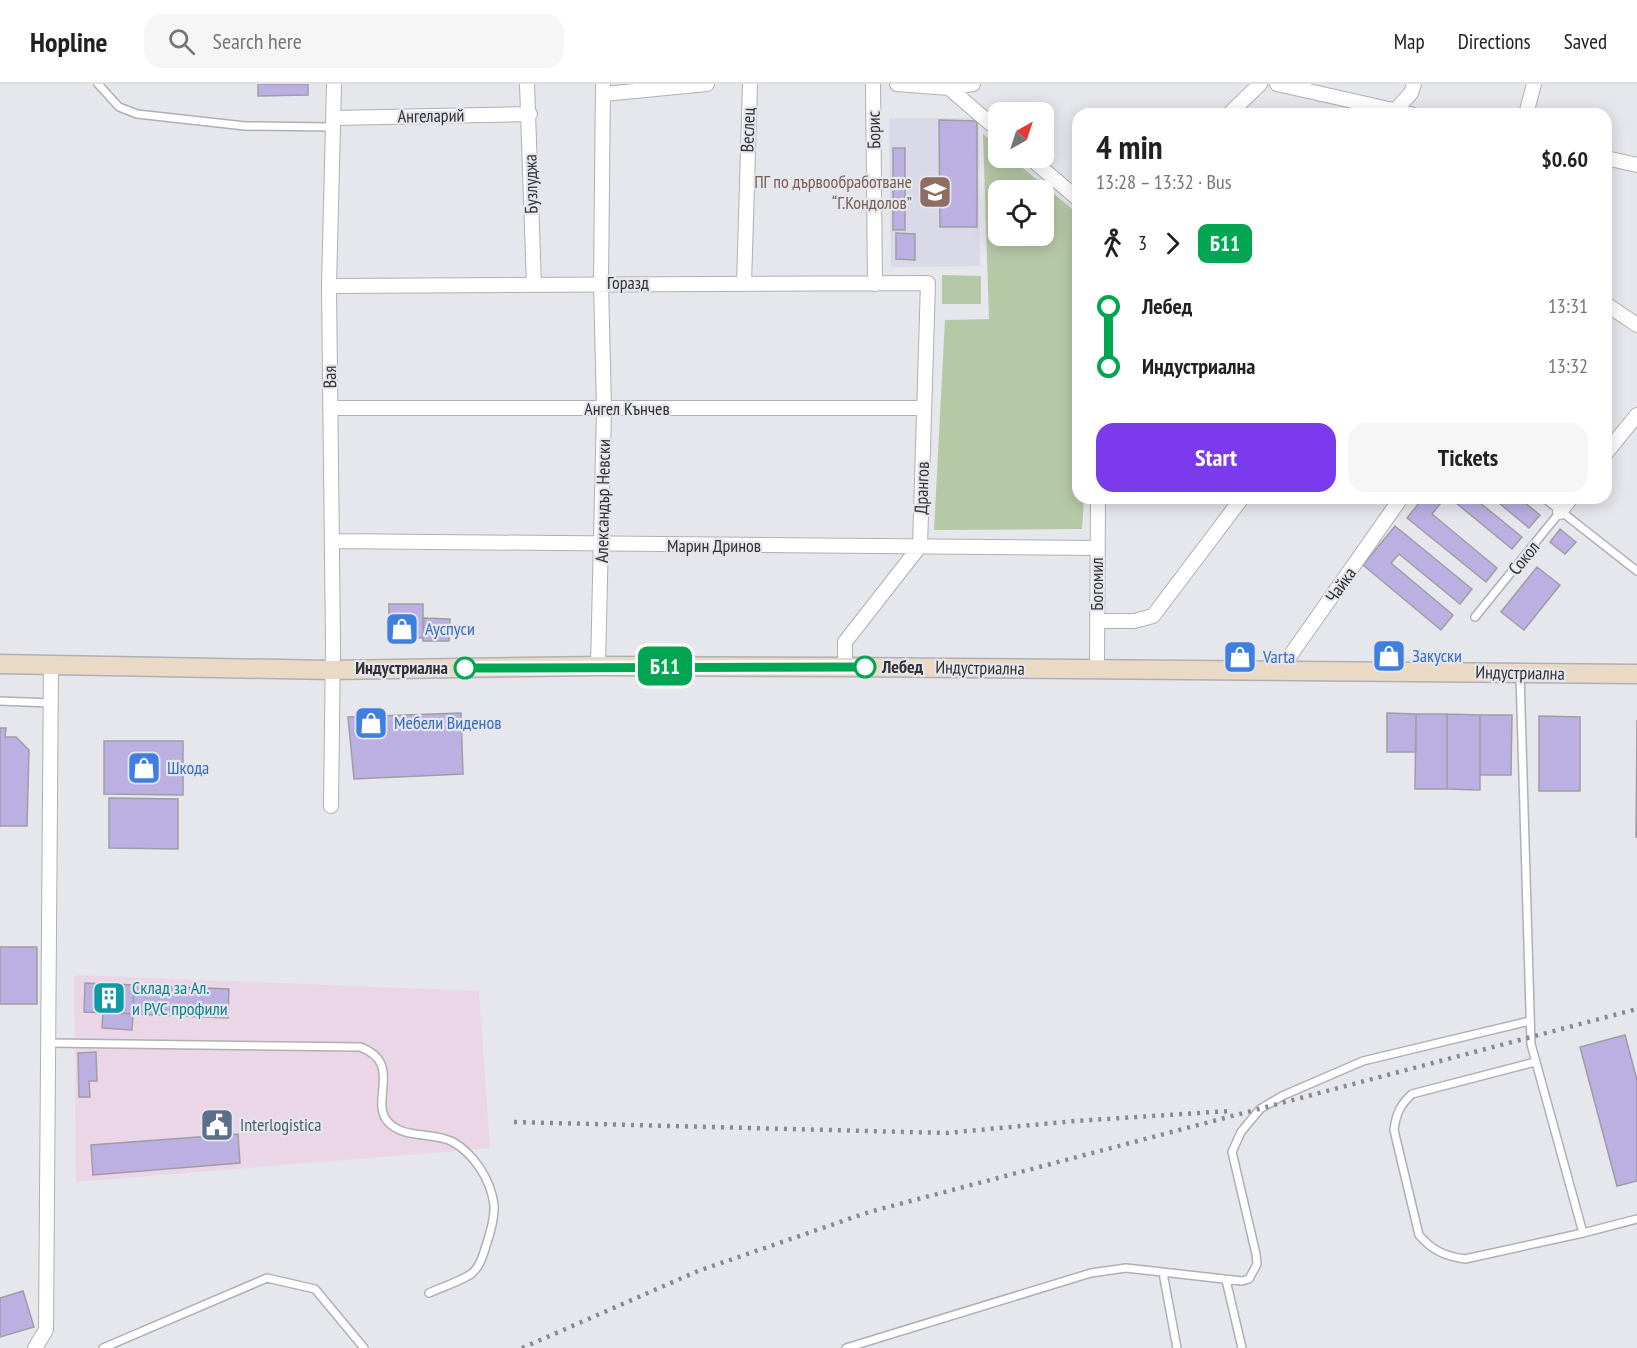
<!DOCTYPE html>
<html lang="en">
<head>
<meta charset="utf-8">
<style>
  :root { --surface:#fff; --page:#f6f6f6; --text:#202124; --muted:#757577; --line:#e0e0e0; --accent:#7c3aed }
  body { margin:0; font-family:"PT Sans Narrow",sans-serif; background:var(--page); color:var(--text); height:100vh; display:flex; flex-direction:column; font-size:22px; white-space:nowrap }
  * { box-sizing:border-box; margin:0 }
  p { font-size:20px; color:var(--muted) }
  .icon { flex:none; width:33px; height:33px; fill:none; stroke:currentColor; stroke-width:2; stroke-linecap:round; stroke-linejoin:round }
  .map { position:relative; flex:1; overflow:hidden }
  .details { position:absolute; left:1072px; top:24px; width:540px; height:396px; display:flex; flex-direction:column; background:var(--surface); border-radius:18px; box-shadow:0 3px 15px #0003 }
  .details>* { flex:none }
  .badge { padding:0 12px; border-radius:9px; font-size:21px; line-height:39px }
  .needle { width:39px; rotate:39deg }
  .tools { position:absolute; left:988px; top:18px; display:grid; gap:12px }
  .tools a { display:grid; place-items:center; width:66px; height:66px; border-radius:12px; background:var(--surface); box-shadow:0 3px 15px #0003; font-size:30px }
  .map>.badge { position:absolute; translate:-50% -50%; box-shadow:0 0 0 3px #fff }
  .legs { display:flex; align-items:center; gap:9px; height:66px; padding:0 24px; font-size:20px }
  .legs p { margin-inline-start:auto }
  .summary { display:flex; align-items:center; justify-content:space-between; height:102px; padding:0 24px }
  h1 { font-size:33px; font-weight:800; line-height:45px }
  .action { display:flex; gap:12px; margin-top:auto; padding:12px 24px }
  .action a { flex:1; height:69px; border-radius:18px; background:var(--accent); color:#fff; font-size:24px; font-weight:800; line-height:69px; text-align:center }
  .action a+a { background:var(--page); color:var(--text) }
  ul { padding:0 24px; list-style:none }
  li { display:flex; align-items:center; gap:21px; height:60px; font-size:22px }
  li i { display:grid; place-items:center; width:9px; height:100%; margin:0 8px; background:currentColor }
  li i::after { content:''; width:15px; height:15px; margin:-8px; border:4px solid; border-radius:50%; background:var(--surface) }
  li p { margin-inline-start:auto }
  li:first-child i { background:linear-gradient(#0000 50%,currentColor 0) }
  li:last-child i { background:linear-gradient(currentColor 50%,#0000 0) }
  header { display:flex; align-items:center; gap:36px; box-sizing:border-box; height:84px; padding:0 30px; background:var(--surface); border-bottom:2px solid var(--line) }
  header strong { font-size:28px }
  nav { display:flex; gap:33px; margin-inline-start:auto; font-size:21px }
  .search { width:420px; height:54px; background:var(--page); display:flex; align-items:center; gap:15px; box-sizing:border-box; padding:0 21px; border-radius:18px; color:var(--muted); font-size:22px }
  .map>svg:first-child { display:block }
  .commercial { fill:#ead6e6 }
  .built { fill:#d9d9e8 }
  .green { fill:#b6c9a7; fill-rule:evenodd }
  .building { fill:#bcb0e2; stroke:#9e9da4; stroke-width:1.5 }
  .lines { fill:none; stroke-linecap:round; stroke-linejoin:round }
  .lane-casing { stroke:#afafb6; stroke-width:10 }
  .street-casing { stroke:#afafb6; stroke-width:16 }
  .secondary-casing { stroke:#afafb6; stroke-width:21 }
  .lane { stroke:#fff; stroke-width:7 }
  .street { stroke:#fff; stroke-width:14 }
  .secondary { stroke:#eadac5; stroke-width:18 }
  .rail { stroke:#89898d; stroke-width:4.5; stroke-dasharray:3 6; stroke-linecap:butt }
  .line-1-casing { stroke:#fff; stroke-width:14 }
  .line-1 { stroke:#00a651; stroke-width:9 }
  .stop-1-dot { fill:#fff; stroke:#00a651; stroke-width:3 }
  .labels { text-anchor:middle; stroke-width:4.5; stroke-linejoin:round; paint-order:stroke }
  .street-label { font-size:18px; fill:#323235; stroke:#e6e6ed }
  .education-label { font-size:18px; fill:#785e54; stroke:#e6e6ed; text-anchor:end }
  .shop-label { font-size:18px; fill:#366cbe; stroke:#e6e6ed; text-anchor:start }
  .stop-label { font-size:18px; font-weight:bold; fill:#323235; stroke:#e6e6ed; text-anchor:start }
  .culture-label { font-size:18px; fill:#0d838f; stroke:#e6e6ed; text-anchor:start }
  .service-label { font-size:18px; fill:#4e5e75; stroke:#e6e6ed; text-anchor:start }
</style>
</head>
<body>
<header>
<strong>Hopline</strong>
<div class="search"><svg class="icon" aria-label="search" viewBox="0 0 24 24"><circle cx="10" cy="10" r="6"/><path d="M15 15l6 6"/></svg>Search here</div>
<nav><a>Map</a><a>Directions</a><a>Saved</a></nav>
</header>
<div class="map">
<svg width="1637" height="1264" viewBox="0 0 1637 1264">
  <rect width="100%" height="100%" fill="#e6e6ed"/>
  <path class="commercial" d="M74,891l405,16 11,157 -414,34z"/>
  <path class="built" d="M889,34h90l1,148 -89,1z"/>
  <path class="green" d="M983,50l16,13v11h12l67,56v284h6l-2,31 -148,1 11,-210 44,-1zM1044,106v46h-45v-46z
    M942,191l39,1v28h-39z"/>
  <path class="building" d="M258,0h50v11l-50,1z
    M939,36l38,1v106h-37z
    M893,64h12v82h-12z
    M896,149l19,1v26l-19,-1z
    M1423,414h22l-13,16 65,54 -11,14 -79,-64z
    M1450,414h24l48,39 -10,12z
    M1493,414h26l21,17 -11,13z
    M1395,442l77,63 -12,15 -61,-50 -8,9 62,52 -12,15 -78,-65z
    M1560,445l16,13 -11,12 -15,-12z
    M1537,483l23,18 -36,45 -23,-18z
    M389,520h34v34l-34,-1z
    M424,534l26,1 -1,22h-26z
    M461,629l2,61 -109,5 -6,-62z
    M1387,629l29,1v38h-29z
    M1416,630h31v75h-32z
    M1447,630l33,1v75l-33,-1z
    M1480,631h32l-1,60h-31z
    M1539,632l41,1v74h-41z
    M1637,636v117h-1z
    M0,644h6l-1,9h11l13,13 -2,76h-27z
    M104,657h79v54l-79,-1z
    M109,714l69,1v50l-69,-1z
    M0,863h37v57h-37z
    M85,899l49,2 -1,29 -49,-2z
    M134,901l95,4 -1,29 -95,-4z
    M103,928l30,2 -1,16 -30,-2z
    M1625,951l12,45v101l-20,5 -37,-139z
    M96,968l1,29h-8l1,16h-11l-1,-44z
    M238,1050l2,29 -147,12 -2,-30z
    M23,1207l11,36 -34,10v-39z"/>
  <g class="lines">
    <defs>
      <path id="lane" d="M98,0l21,23 18,7 108,12 88,1
        M1544,414l93,73
        M1475,533l85,-105
        M1520,591l11,369 52,189 54,-14
        M0,617l51,2
        M48,959l312,4c44,16 9,54 28,75 17,18 45,9 65,20 21,12 38,38 41,63 1,13 -4,29 -8,41 -3,9 -6,21 -15,28 -12,8 -29,13 -42,19
        M1535,978l-123,32c-12,11 -16,20 -18,36l25,105c14,16 26,21 46,24l118,-26
        M1163,1189l14,75
        M1226,1196l16,68
        M103,1264l164,-70 48,11 49,59
        M846,1264l245,-75 35,-5 116,13 7,-2 8,-15 -1,-10 -24,-102 9,-20 19,-23 22,-13 81,-35 167,-40"/>
      <path id="street" d="M527,0l7,201
        M873,0l2,200
        M897,0l52,4 24,-4
        M1277,0l134,30
        M949,4l50,43
        M604,10l103,-10
        M1229,30l31,-30
        M1392,30l19,-21 3,-9
        M1526,30l8,-30
        M333,34l197,-4
        M1030,74l48,41
        M1606,74l31,7
        M744,200l6,-200
        M329,202l599,-3 -8,263 -75,96v25
        M1606,220l31,21
        M330,324h594
        M1606,369l31,-38
        M1560,428l11,-14
        M332,457l765,7
        M1097,537h37l19,-5 89,-118
        M598,582l6,-256 -3,-127 2,-199
        M1097,586l1,-172
        M1280,586l121,-172
        M331,722l2,-162 -4,-358 5,-202
        M35,1264l11,-18 5,-665"/>
      <path id="secondary" d="M0,580l331,6 267,-4 247,1 792,7"/>
    </defs>
    <use href="#lane" class="lane-casing"/>
    <use href="#street" class="street-casing"/>
    <use href="#secondary" class="secondary-casing"/>
    <use href="#lane" class="lane"/>
    <use href="#street" class="street"/>
    <use href="#secondary" class="secondary"/>
    <path class="rail" d="M514,1038l432,11 129,-12 155,-10
      M522,1264l176,-77 171,-59 768,-203"/>
  </g>
  <g class="lines">
    <defs>
      <path id="line-1" d="M465,584l400,-1"/>
    </defs>
    <use href="#line-1" class="line-1-casing"/>
    <use href="#line-1" class="line-1"/>
  </g>
  <defs>
    <symbol id="school-square" viewBox="-11 -11 22 22"><rect x="-9" y="-9" width="18" height="18" rx="4" fill="#8d6e63" stroke="#e6e6ed"/><path d="M0-5L7-2L0 1L-7-2ZM-4 1L0 2.5L4 1V4Q0 6-4 4Z" fill="#fff"/></symbol>
    <symbol id="shop-square" viewBox="-11 -11 22 22"><rect x="-9" y="-9" width="18" height="18" rx="4" fill="#3f7fe0" stroke="#e6e6ed"/><path d="M-5-2.5h2.3a2.7 3.5 0 0 1 5.4 0H5L5.5 6h-11ZM-1.5-2.5h3a1.5 2.3 0 0 0-3 0Z" fill="#fff"/></symbol>
    <symbol id="building-square" viewBox="-11 -11 22 22"><rect x="-9" y="-9" width="18" height="18" rx="4" fill="#0f9aa8" stroke="#e6e6ed"/><path d="M-4-6H4V6H1V3H-1V6H-4ZM-2.5-4.3h1.7v1.8h-1.7ZM.8-4.3h1.7v1.8H.8ZM-2.5-1h1.7V.8h-1.7ZM.8-1h1.7V.8H.8Z" fill="#fff"/></symbol>
    <symbol id="civic-square" viewBox="-11 -11 22 22"><rect x="-9" y="-9" width="18" height="18" rx="4" fill="#5c6f8a" stroke="#e6e6ed"/><path d="M-.6-6.5H3V-4.5H.6V-3L4-1V1h2V6H-6V1h2V-1L-.6-3ZM-1.2 2.5V6h2.4V2.5Z" fill="#fff"/></symbol>
  </defs>
  <g fill-rule="evenodd">
    <use href="#school-square" x="916" y="89" width="38" height="38"/>
    <use href="#shop-square" x="383" y="526" width="38" height="38"/>
    <use href="#shop-square" x="1370" y="553" width="38" height="38"/>
    <use href="#shop-square" x="1221" y="554" width="38" height="38"/>
    <use href="#shop-square" x="352" y="620" width="38" height="38"/>
    <use href="#shop-square" x="125" y="665" width="38" height="38"/>
    <use href="#building-square" x="90" y="895" width="38" height="38"/>
    <use href="#civic-square" x="198" y="1022" width="38" height="38"/>
  </g>
  <g class="stop-1-dot">
    <circle cx="865" cy="583" r="10"/>
    <circle cx="465" cy="584" r="10"/>
  </g>
  <g class="labels">
    <g class="street-label">
      <text transform="translate(431 32) rotate(-1)" y="6">Ангеларий</text>
      <text transform="translate(748 46) rotate(-88)" y="6">Веслец</text>
      <text transform="translate(874 46) rotate(-91)" y="6">Борис</text>
      <text transform="translate(531 100) rotate(-91)" y="6">Бузлуджа</text>
      <text x="628" y="205">Горазд</text>
      <text transform="translate(330 293) rotate(-91)" y="6">Вая</text>
      <text x="627" y="331">Ангел Кънчев</text>
      <text transform="translate(922 404) rotate(-88)" y="6">Дрангов</text>
      <text transform="translate(603 417) rotate(-89)" y="6">Александър Невски</text>
      <text x="714" y="468">Марин Дринов</text>
      <text transform="translate(1524 474) rotate(-51)" y="6">Сокол</text>
      <text transform="translate(1097 500) rotate(-90)" y="6">Богомил</text>
      <text transform="translate(1341 501) rotate(-55)" y="6">Чайка</text>
      <text transform="translate(980 584) rotate(1)" y="6">Индустриална</text>
      <text transform="translate(1520 589) rotate(1)" y="6">Индустриална</text>
    </g>
    <g class="education-label">
      <text x="912" y="104">ПГ по дървообработване<tspan x="912" dy="21">“Г.Кондолов”</tspan></text>
    </g>
    <g class="shop-label">
      <text x="425" y="551">Ауспуси</text>
      <text x="1412" y="578">Закуски</text>
      <text x="1263" y="579">Varta</text>
      <text x="394" y="645">Мебели Виденов</text>
      <text x="167" y="690">Шкода</text>
    </g>
    <g class="stop-label">
      <text x="882" y="589">Лебед</text>
      <text x="448" y="590" text-anchor="end">Индустриална</text>
    </g>
    <g class="culture-label">
      <text x="132" y="910">Склад за Ал.<tspan x="132" dy="21">и PVC профили</tspan></text>
    </g>
    <g class="service-label">
      <text x="240" y="1047">Interlogistica</text>
    </g>
  </g>
</svg>
<div class="tools">
<a><svg class="needle" viewBox="-14 -14 28 28"><path d="M0-13l5 13h-10z" fill="#e53935"/><path d="M0 13l5-13h-10z" fill="#757577"/></svg></a>
<a><svg class="icon" aria-label="locate" viewBox="0 0 24 24"><circle cx="12" cy="12" r="6"/><path d="M12 2v4M12 18v4M2 12h4M18 12h4"/></svg></a>
</div>
<b class="badge" style="left:665px;top:582px;background:#00a651;color:#fff">Б11</b>
<section class="details">
<div class="summary"><div><h1>4 min</h1><p>13:28 – 13:32 · Bus</p></div><b>$0.60</b></div>
<div class="legs"><svg class="icon" aria-label="walk" viewBox="0 0 24 24"><circle cx="13" cy="4" r="2"/><path d="M13 8l-2 6 4 7M11 14l-3 7M7 12l3-4h3l4 4"/></svg>3<svg class="icon" aria-label="forward" viewBox="0 0 24 24"><path d="M9 5l7 7-7 7"/></svg><b class="badge" style="background:#00a651;color:#fff">Б11</b></div>
<ul>
<li><i style="color:#00a651"></i><b>Лебед</b><p>13:31</p></li>
<li><i style="color:#00a651"></i><b>Индустриална</b><p>13:32</p></li>
</ul>
<div class="action"><a>Start</a><a>Tickets</a></div>
</section>
</div>
</body>
</html>
